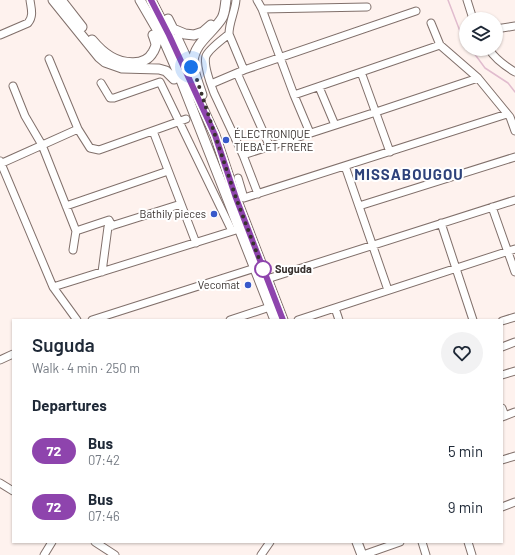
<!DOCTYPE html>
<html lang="en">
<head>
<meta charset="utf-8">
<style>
  :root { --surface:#fff; --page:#f2f2f3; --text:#1f2937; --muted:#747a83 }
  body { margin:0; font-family:Barlow,sans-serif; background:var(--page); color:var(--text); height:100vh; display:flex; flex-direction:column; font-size:15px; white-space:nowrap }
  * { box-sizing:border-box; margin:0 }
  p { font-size:13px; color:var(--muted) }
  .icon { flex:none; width:22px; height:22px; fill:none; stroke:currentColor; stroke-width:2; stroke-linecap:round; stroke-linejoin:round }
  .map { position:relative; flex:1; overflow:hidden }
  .details { position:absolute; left:12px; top:319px; width:491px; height:224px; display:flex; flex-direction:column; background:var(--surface); border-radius:0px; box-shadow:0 1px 3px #0004 }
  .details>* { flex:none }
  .badge { padding:0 8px; border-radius:13px; font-size:14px; line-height:26px }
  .controls { position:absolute; left:459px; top:12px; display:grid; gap:8px }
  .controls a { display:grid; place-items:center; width:44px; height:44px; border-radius:50%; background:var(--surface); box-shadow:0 1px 3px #0004; font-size:20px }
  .you { position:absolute; width:20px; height:20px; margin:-10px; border:3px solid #fff; border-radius:50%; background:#1a73e8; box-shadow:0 0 0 6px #1a73e833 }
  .map>.badge { position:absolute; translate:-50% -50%; box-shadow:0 0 0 2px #fff }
  h2 { padding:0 20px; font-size:15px; line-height:36px }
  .round { display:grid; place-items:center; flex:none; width:42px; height:42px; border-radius:21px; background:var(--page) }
  .overview { display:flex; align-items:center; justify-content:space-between; height:68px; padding:0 20px }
  h1 { font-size:19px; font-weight:600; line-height:30px }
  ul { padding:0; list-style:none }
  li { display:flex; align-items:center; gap:12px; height:56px; padding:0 20px }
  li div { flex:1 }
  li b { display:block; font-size:15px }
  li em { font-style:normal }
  li .badge { min-width:44px; font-weight:700; text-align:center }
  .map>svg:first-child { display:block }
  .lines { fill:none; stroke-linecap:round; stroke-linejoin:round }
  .stream { stroke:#e1bcce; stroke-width:1.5 }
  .minor-casing { stroke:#81706b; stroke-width:9 }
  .major-casing { stroke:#81706b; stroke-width:11 }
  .minor { stroke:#fff; stroke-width:7 }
  .major { stroke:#fff; stroke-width:9 }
  .line-casing { stroke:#fff; stroke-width:9 }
  .line { stroke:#8e44ad; stroke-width:6 }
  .walk { stroke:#38312e; stroke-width:4; stroke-dasharray:0 7.2 }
  .poi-dot { fill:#3859ca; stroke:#fff; stroke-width:1.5 }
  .stop-dot { fill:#fff; stroke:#8e44ad; stroke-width:2 }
  .labels { text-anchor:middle; stroke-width:4; stroke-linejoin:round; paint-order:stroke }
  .poi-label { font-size:11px; fill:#38312e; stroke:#fff; text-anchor:end }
  .stop-label { font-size:11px; font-weight:bold; fill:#38312e; stroke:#fff; text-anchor:start }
  .district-label { font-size:15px; font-weight:bold; letter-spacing:1px; fill:#2e427b; stroke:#fff }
</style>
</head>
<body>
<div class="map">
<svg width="515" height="555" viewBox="0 0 515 555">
  <rect width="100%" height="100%" fill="#fef2ee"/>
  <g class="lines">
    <path class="stream" d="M448,0l15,39 3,3
      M471,49l14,19 23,15 7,9"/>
    <defs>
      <path id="minor" d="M236,0c-1,12 -7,22 -7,34 -6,5 -20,15 -23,22 -3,9 5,29 8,37l29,62 15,39
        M257,0l5,9 32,86 16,38
        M467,0l6,19
        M262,9l105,-2
        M431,23l9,22 38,33 32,39 5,14
        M496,29l19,-3
        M229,34l15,36
        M0,35l28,-12c6,-7 3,-15 2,-23
        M489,49c6,10 16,17 26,23
        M49,59l29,70 12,19 9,2 87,-31
        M361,72l29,80
        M237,73l33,74
        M101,83l9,15h4l46,-16 72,149
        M211,84l33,-14 172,-59
        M13,86l12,30 17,29 34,86 -3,19
        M319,87l16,38
        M294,95l146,-50
        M153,131l43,112
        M243,155l133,-43 102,-34
        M0,161l53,126 24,33
        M0,164l78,-35
        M345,166l43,124
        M238,178l6,20 263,-84
        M66,206l102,-35
        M359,206l156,-49
        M492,207l23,65
        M441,223l32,97
        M76,231l33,-11 3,6
        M102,272l6,-45 73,-23
        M267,279l248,-79
        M53,287l183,-57
        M335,308l4,12
        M92,320l163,-52
        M230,320l40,-13
        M298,320l217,-71
        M502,321l13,-4
        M502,347l13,-5
        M0,360l13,-6
        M502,375l13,-4
        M502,408l3,8
        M502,417l13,-5
        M502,460l13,-4
        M0,483l13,8
        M502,507l13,-5
        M95,542l20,13
        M422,542l4,13
        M468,542l4,13
        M44,555l8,-13
        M261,555l9,-13
        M363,555l37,-13"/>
      <path id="major" d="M53,0l46,57 6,5 17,6 37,1 7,2 8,8
        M61,0l21,27
        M140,0l25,43 14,32 96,245
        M151,0l18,35 46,100 21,63 47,122
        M168,19l5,10 12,5 9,1 9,-3 8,-7
        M177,38l15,32
        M92,40c5,6 12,13 19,17 12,7 34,10 42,-5 1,-2 3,-5 3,-8 -1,-3 -2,-7 -3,-9
        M202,95c-3,-10 -9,-23 -9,-33 1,-19 20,-29 29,-44 3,-5 3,-12 4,-18
        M357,542l5,13"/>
    </defs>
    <use href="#minor" class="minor-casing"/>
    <use href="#major" class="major-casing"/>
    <use href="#minor" class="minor"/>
    <use href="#major" class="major"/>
  </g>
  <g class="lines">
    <defs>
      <path id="line" d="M151,0l18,35 46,100 21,63 47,122"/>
    </defs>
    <use href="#line" class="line-casing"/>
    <use href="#line" class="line"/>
    <path class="walk" d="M191,67l6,13 18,55 21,63 27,71"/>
  </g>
  <g class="poi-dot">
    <circle cx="226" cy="140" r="4"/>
    <circle cx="214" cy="214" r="4"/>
    <circle cx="248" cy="285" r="4"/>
  </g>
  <circle class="stop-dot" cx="263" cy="269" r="8"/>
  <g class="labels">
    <g class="poi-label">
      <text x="234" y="138" text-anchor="start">ÉLECTRONIQUE<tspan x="234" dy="13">TIEBA ET FRERE</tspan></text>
      <text x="206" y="218">Bathily pieces</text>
      <text x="240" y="289">Vecomat</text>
    </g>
    <g class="stop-label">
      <text x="275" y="273">Suguda</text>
    </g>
    <g class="district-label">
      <text x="409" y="180">MISSABOUGOU</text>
    </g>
  </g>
</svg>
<div class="controls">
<a><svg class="icon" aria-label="layers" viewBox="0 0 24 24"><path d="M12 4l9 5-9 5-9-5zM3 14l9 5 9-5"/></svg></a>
</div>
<div class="you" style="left:191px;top:67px"></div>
<section class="details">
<div class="overview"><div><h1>Suguda</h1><p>Walk · 4 min · 250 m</p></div><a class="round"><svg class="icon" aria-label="heart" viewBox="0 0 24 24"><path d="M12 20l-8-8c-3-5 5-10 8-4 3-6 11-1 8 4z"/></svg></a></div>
<h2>Departures</h2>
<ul>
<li><span class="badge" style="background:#8e44ad;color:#fff">72</span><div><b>Bus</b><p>07:42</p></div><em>5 min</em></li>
<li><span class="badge" style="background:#8e44ad;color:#fff">72</span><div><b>Bus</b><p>07:46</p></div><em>9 min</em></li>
</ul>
</section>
</div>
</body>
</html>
